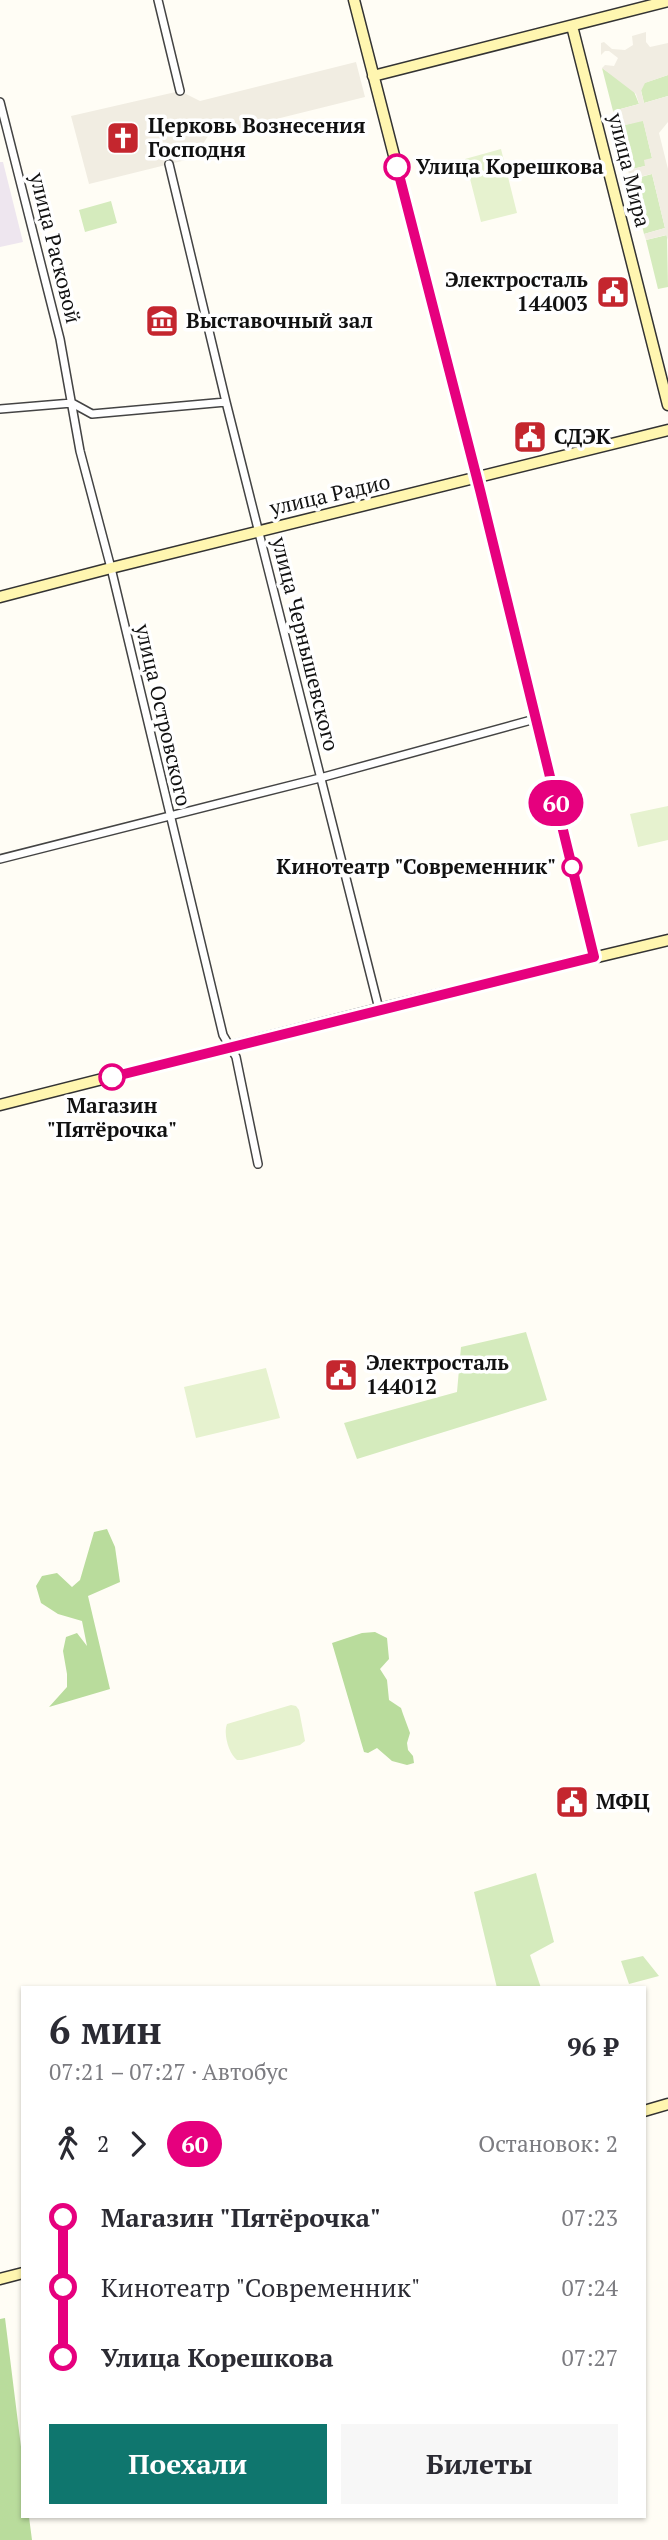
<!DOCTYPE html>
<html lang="ru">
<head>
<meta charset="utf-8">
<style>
  :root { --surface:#fff; --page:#f7f7f7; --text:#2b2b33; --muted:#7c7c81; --accent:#0f766e }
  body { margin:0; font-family:"PT Serif",serif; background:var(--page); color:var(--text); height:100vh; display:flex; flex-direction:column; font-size:26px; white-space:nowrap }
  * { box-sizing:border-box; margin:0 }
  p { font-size:23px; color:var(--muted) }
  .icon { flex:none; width:38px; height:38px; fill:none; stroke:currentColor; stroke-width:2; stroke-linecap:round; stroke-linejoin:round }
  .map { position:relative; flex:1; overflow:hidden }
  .side { position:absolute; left:21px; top:1986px; width:625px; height:532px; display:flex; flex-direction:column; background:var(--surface); border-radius:0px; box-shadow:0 2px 5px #0004 }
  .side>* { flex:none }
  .badge { padding:0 14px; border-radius:23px; font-size:24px; line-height:46px }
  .map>.badge { position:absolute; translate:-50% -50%; box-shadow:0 0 0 4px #fff }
  .legs { display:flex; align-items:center; gap:10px; height:77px; padding:0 28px; font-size:23px }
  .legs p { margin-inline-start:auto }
  .overview { display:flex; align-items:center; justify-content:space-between; height:119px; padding:0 28px }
  h1 { font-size:38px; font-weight:700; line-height:52px }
  .button { display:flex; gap:14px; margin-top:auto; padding:14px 28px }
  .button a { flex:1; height:80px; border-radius:0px; background:var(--accent); color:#fff; font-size:28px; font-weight:700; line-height:80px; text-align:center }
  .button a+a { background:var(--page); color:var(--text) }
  ul { padding:0 28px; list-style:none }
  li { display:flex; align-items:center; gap:24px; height:70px; font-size:26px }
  li i { display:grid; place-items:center; width:10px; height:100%; margin:0 9px; background:currentColor }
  li i::after { content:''; width:18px; height:18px; margin:-9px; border:5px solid; border-radius:50%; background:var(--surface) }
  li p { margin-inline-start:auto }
  li:first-child i { background:linear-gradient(#0000 50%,currentColor 0) }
  li:last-child i { background:linear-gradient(currentColor 50%,#0000 0) }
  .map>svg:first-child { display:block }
  .industrial { fill:#eee6ef }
  .green { fill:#d5ebbd }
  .forest { fill:#b9dc9c }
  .pitch { fill:#e6f2cf }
  .plaza { fill:#f1ede2 }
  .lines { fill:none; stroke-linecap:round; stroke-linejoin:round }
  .street-casing { stroke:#444; stroke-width:10 }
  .secondary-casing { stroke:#333; stroke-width:13 }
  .street { stroke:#fff; stroke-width:7 }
  .secondary { stroke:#fff6b0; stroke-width:10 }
  .line-1-casing { stroke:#fff; stroke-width:16 }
  .line-1 { stroke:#e6007e; stroke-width:10 }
  .stop-1-dot { fill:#fff; stroke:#e6007e; stroke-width:3.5 }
  .labels { text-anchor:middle; stroke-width:7; stroke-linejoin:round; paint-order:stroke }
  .poi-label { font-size:21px; font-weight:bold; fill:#111; stroke:#fff; text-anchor:start }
  .stop-label { font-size:21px; font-weight:bold; fill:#111; stroke:#fff; text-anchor:start }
  .street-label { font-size:21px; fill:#111; stroke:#fff }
</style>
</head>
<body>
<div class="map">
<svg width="668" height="2540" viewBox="0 0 668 2540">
  <rect width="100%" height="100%" fill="#fffdf5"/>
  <path class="industrial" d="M0,162h3l20,80 -23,5z"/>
  <path class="green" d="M602,68l31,21 6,15 -26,7z
    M668,75v21l-24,7 -3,-13 3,-7z
    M643,120l9,38 -7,8 -17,4 -11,-43z
    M652,174l13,54 -21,6 -10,-41 8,-12 -1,-4z
    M111,201l6,22 -32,9 -6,-22z
    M667,235l1,52 -10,2 -12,-49z
    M526,1332l21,68 -190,59 -13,-36 113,-31 4,-45z
    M536,1873l18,69 -24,13 11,33h-44l-23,-96z
    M643,1956l16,20 -30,8 -8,-23z"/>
  <path class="forest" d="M107,1529l8,18 5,35 -32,14 22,93 -61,18 18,-20v-13l-4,-23 3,-14 11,-4 10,13 -5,-25 -24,-7 -17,-11 -5,-17 6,-10 15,-3 15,14 8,-7 14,-48z
    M375,1632l12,6 2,21 -9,10 7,11 2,20 12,8 2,6 7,19 -3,10 1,7 5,6 1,7 -7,2 -15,-4 -15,-13 -9,5 -4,-1 -32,-109 30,-10z
    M5,2318l18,145v53l6,1 3,23h-32v-221z"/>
  <path class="pitch" d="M501,149l16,64 -36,9 -16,-63z
    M668,806v34l-30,7 -8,-33z
    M266,1368l14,50 -84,20 -12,-51z
    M291,1705l5,1 3,4 6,31 -5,4 -58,15h-5c-8,-6 -14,-26 -10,-36z"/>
  <path class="plaza" d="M646,32v10l4,5 18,-4v32l-23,8 -4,8 3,12 24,-7v26l-9,11 9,36v71l-2,-5 -20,5 -2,-6 21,-6 -13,-54 -22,5 -2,-9 17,-4 -1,-6 8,-2 -9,-37 -26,6 -4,-16 26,-7 -3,-10 -34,-26 3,-3 9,1 4,-8 -9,-7h-4l-4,4v-12l3,-1 8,7 13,1 8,-5 -1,-9z
    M356,62l9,35 -157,39 -14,22 -105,26 -18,-68 109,-25 20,10z"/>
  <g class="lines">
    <defs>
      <path id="street" d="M158,0l22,91
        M0,102l60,237 20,112 31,117 112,467 13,22 22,107
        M169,164l57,238 153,607
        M0,409l72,-6 20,11 134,-12
        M0,859l320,-81 215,-59"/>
      <path id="secondary" d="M354,0l126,490 114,467
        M572,26l96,379
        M373,76l295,-75
        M0,597l111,-29 557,-138
        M0,1105l379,-96 289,-69
        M644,2111l24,-7
        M0,2279l23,-6"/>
    </defs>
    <use href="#street" class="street-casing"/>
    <use href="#secondary" class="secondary-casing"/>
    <use href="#street" class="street"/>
    <use href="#secondary" class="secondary"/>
  </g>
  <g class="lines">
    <defs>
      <path id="line-1" d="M112,1077l482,-120 -114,-467 -83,-323"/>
    </defs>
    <use href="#line-1" class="line-1-casing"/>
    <use href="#line-1" class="line-1"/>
  </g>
  <defs>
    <symbol id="church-square" viewBox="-11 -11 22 22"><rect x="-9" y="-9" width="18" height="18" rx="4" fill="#c4262e" stroke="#fff"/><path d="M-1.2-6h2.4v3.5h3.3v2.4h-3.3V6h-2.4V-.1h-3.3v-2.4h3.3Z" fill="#fff"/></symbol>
    <symbol id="civic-square" viewBox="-11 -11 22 22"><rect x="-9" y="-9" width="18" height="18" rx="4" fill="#c4262e" stroke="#fff"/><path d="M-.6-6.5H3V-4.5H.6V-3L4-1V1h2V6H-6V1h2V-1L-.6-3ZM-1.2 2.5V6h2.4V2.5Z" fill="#fff"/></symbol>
    <symbol id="museum-square" viewBox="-11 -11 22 22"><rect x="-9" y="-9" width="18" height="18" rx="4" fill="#c4262e" stroke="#fff"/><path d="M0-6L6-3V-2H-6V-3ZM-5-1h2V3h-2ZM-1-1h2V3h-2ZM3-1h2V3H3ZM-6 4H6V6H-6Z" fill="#fff"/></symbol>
  </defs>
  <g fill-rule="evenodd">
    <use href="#church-square" x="104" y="119" width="38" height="38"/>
    <use href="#civic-square" x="594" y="273" width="38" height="38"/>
    <use href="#museum-square" x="143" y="302" width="38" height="38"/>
    <use href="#civic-square" x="511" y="418" width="38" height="38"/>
    <use href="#civic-square" x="322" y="1356" width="38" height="38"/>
    <use href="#civic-square" x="553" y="1783" width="38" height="38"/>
  </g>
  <g class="stop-1-dot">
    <circle cx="397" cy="167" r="12"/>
    <circle cx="572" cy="867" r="9"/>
    <circle cx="112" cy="1077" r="12"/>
  </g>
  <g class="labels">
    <g class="poi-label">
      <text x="148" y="133">Церковь Вознесения<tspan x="148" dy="24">Господня</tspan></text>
      <text x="588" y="287" text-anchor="end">Электросталь<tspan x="588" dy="24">144003</tspan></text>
      <text x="186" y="328">Выставочный зал</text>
      <text x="554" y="444">СДЭК</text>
      <text x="366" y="1370">Электросталь<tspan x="366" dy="24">144012</tspan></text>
      <text x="596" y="1809">МФЦ</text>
    </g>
    <g class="stop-label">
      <text x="416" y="174">Улица Корешкова</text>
      <text x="556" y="874" text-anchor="end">Кинотеатр "Современник"</text>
      <text x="112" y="1113" text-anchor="middle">Магазин<tspan x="112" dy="24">"Пятёрочка"</tspan></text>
    </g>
    <g class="street-label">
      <text transform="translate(629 170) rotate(76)" y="7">улица Мира</text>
      <text transform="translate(55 248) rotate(76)" y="7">улица Расковой</text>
      <text transform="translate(330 495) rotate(-13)" y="7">улица Радио</text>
      <text transform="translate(305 644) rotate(76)" y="7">улица Чернышевского</text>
      <text transform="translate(163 715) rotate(77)" y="7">улица Островского</text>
    </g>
  </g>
</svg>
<b class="badge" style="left:556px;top:803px;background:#e6007e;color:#fff">60</b>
<section class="side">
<div class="overview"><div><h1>6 мин</h1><p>07:21 – 07:27 · Автобус</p></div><b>96 ₽</b></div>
<div class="legs"><svg class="icon" aria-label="walk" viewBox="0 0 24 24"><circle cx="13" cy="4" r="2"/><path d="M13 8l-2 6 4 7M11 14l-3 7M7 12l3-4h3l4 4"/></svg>2<svg class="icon" aria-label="forward" viewBox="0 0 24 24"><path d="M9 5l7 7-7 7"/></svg><b class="badge" style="background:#e6007e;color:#fff">60</b><p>Остановок: 2</p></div>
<ul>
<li><i style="color:#e6007e"></i><b>Магазин &quot;Пятёрочка&quot;</b><p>07:23</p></li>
<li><i style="color:#e6007e"></i><span>Кинотеатр &quot;Современник&quot;</span><p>07:24</p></li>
<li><i style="color:#e6007e"></i><b>Улица Корешкова</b><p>07:27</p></li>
</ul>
<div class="button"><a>Поехали</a><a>Билеты</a></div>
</section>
</div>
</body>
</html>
